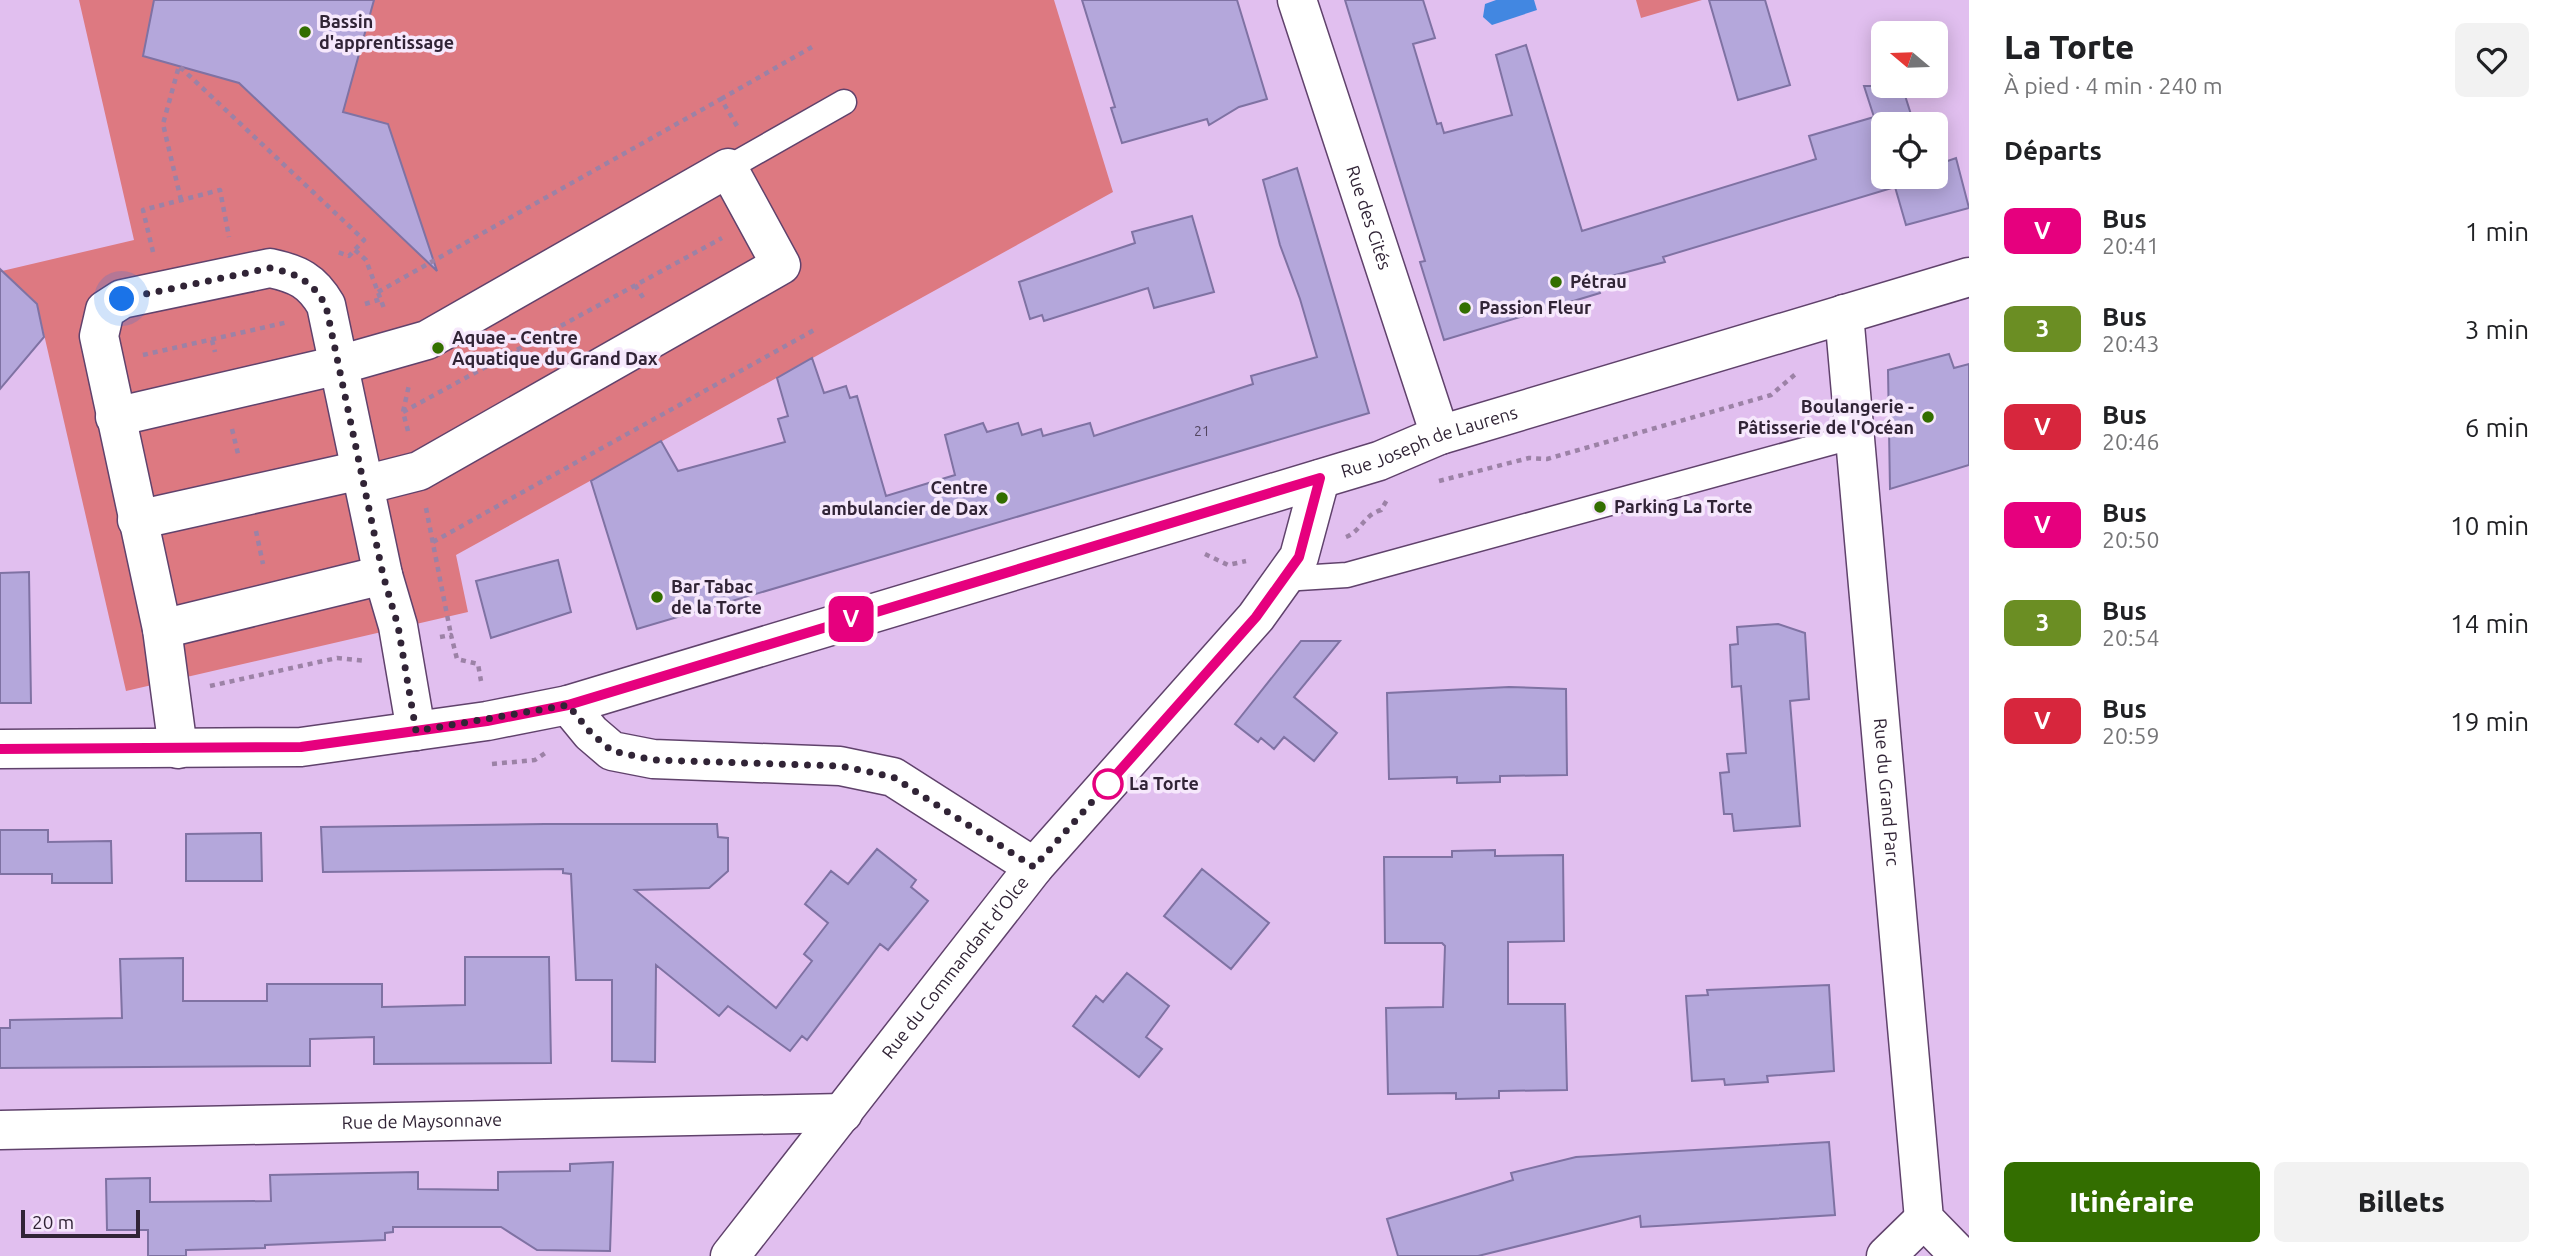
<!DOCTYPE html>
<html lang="fr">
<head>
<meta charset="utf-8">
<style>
  :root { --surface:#fff; --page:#f2f2f2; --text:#202124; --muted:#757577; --accent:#336e00 }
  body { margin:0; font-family:Ubuntu,sans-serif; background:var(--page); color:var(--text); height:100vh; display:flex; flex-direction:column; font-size:26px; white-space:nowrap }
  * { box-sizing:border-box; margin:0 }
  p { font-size:23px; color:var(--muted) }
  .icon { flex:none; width:38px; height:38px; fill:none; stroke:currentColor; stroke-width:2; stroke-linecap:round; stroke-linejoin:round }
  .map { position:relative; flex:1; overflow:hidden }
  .drawer { display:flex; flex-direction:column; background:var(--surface); width:595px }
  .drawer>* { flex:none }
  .badge { padding:0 14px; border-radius:10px; font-size:24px; line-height:46px }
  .needle { width:46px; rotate:289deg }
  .controls { position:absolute; left:1871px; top:21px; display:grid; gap:14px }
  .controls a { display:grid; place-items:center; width:77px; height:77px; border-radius:10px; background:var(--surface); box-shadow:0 4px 18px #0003; font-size:35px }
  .scale { position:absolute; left:21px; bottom:18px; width:119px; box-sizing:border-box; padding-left:7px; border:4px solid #312436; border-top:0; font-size:19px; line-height:24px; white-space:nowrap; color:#312436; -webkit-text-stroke:5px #f6e8fc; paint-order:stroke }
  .you { position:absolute; width:35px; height:35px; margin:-18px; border:5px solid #fff; border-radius:50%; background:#1a73e8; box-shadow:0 0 0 10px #1a73e833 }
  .map>.badge { position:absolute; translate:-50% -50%; box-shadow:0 0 0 4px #fff }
  h2 { padding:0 35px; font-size:26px; line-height:63px }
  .round { display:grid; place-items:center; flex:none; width:74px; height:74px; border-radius:10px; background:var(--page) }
  .head { display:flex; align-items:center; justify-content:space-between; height:119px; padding:0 35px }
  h1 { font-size:33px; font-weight:800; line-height:52px }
  .action { display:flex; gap:14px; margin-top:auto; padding:14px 35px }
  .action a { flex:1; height:80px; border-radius:10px; background:var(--accent); color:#fff; font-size:28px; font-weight:800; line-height:80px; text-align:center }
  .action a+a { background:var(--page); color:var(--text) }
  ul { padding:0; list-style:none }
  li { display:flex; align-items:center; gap:21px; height:98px; padding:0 35px }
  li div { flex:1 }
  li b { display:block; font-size:26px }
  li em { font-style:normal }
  li .badge { min-width:77px; font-weight:700; text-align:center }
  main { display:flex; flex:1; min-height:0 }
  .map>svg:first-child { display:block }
  .green { fill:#dd7981 }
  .water { fill:#4287e1 }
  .building { fill:#b4a7db; stroke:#7f72a3; stroke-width:2 }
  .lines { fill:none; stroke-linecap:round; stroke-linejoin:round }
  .lane-casing { stroke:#60426c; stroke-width:27 }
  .street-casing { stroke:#60426c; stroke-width:41 }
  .secondary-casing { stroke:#60426c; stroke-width:41 }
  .path { stroke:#9c82a6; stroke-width:4.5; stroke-dasharray:5 5; stroke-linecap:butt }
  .lane { stroke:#fff; stroke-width:24 }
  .street { stroke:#fff; stroke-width:38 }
  .secondary { stroke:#fff; stroke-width:38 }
  .line-casing { stroke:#fff; stroke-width:16 }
  .line { stroke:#e6007e; stroke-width:10 }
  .walk { stroke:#312436; stroke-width:7; stroke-dasharray:0 12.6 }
  .poi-dot { fill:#336e00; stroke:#f6e8fc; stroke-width:2.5 }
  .stop-dot { fill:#fff; stroke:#e6007e; stroke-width:3.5 }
  .labels { text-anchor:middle; stroke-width:7; stroke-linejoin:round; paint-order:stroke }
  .number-label { font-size:14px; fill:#52455f }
  .poi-label { font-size:18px; font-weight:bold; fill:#312436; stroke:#f6e8fc; text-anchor:start }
  .street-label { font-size:18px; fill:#312436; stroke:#f6e8fc }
  .stop-label { font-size:18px; font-weight:bold; fill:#312436; stroke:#f6e8fc; text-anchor:start }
</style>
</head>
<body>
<main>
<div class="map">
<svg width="1969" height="1256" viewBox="0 0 1969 1256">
  <rect width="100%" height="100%" fill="#e1bfef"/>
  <path class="green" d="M79,0h975l59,192 -657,363 12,57 -342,79 -89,-387 -35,-33 132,-31z
    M1636,0h66l-61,18z"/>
  <path class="water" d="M1496,0h38l3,10 -45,15 -9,-8 2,-13z"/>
  <path class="building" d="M154,0h220l-31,112 45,12 49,147 -198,-188 -96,-27z
    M1082,0h155l30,99 -28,8 -30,18 -2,-6 -85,24 -11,-35 4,-1z
    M1345,0h78l12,38 -22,6 24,80 4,-1 3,10 68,-18 -16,-60 30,-10 56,186 234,-72 -7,-23 65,-19 -10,-31h38l12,38h-31v53h53v-12l20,-7 13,50 -63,17 -11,-38 -232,70 2,5 -69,18 4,13 -156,47 -24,-78 5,-1z
    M1709,0h56l25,85 -52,15z
    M1297,168l72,245 -732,216 -46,-148 70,-40 17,30 107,-29 -7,-23 10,-3 -11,-38 35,-20 12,35 22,-7 4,12 7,-2 29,100 69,-21 -10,-40 38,-12 4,9 31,-9 4,12 19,-6 2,7 47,-13 4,13 159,-52 -2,-8 66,-19 -17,-58 -20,-54 -17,-65z
    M1192,216l22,76 -60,16 -6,-20 -104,33 -2,-6 -12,4 -11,-37 116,-39 -3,-11z
    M0,269l37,35 7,33 -44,52z
    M1949,354l5,14 15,-4v101l-79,24 -2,-119z
    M558,560l13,52 -80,26 -15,-57z
    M29,572l2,131h-31v-130z
    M1778,624l27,9 4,66 -19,2 10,125 -66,5 -2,-17h-8l-4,-41 9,-1 -2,-18 19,-1 -5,-67 -9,1 -2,-42 8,-1 -1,-17z
    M1301,641h39l-46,56 43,36 -23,28 -30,-24 -10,12 -13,-11 -3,4 -23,-18z
    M1509,687l57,2 1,86 -67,1v6l-43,1v-6l-68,2 -2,-86z
    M545,824h172l1,13 10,1v33l-19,17 -74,2 141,118 36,-47 -8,-7 24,-31 -23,-19 26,-33 17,13 29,-35 39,31 -5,7 17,14 -40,49 -8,-6 -73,96 -5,-4 -12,15 -62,-45 -9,10 -63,-51 -1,97 -43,-1v-81h-36l-5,-106 -8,-1v-4l-240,3 -2,-45z
    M0,830h48v12l63,-1 1,42h-60v-9h-52z
    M261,833l1,48h-76v-47z
    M1495,850v6l68,-1 1,86 -56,1v62h57l2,86 -68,1v7l-43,1v-6l-68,1 -2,-86 57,-1 2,-61 -3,-3h-57l-1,-86h68v-6z
    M1202,869l67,54 -38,46 -67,-53z
    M465,957h84l2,106 -177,1v-27l-64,2v27l-310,2v-40h10v-8l112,-2 -2,-59 63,-1v43h84v-17h115v23l83,-2z
    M1127,973l42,33 -23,31 16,12 -23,28 -66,-51 23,-30 7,6z
    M1829,985l5,86 -67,5 1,6 -43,3 -1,-6 -32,2 -6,-85 22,-1 -1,-5z
    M1829,1142l6,73 -194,12 -1,-11 -162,40h-80l-11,-37 126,-39 -2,-7 65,-16z
    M613,1162l-3,89 -73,-1 -36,-23h-108v5l-8,1v7l-120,5v3l-79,2v6h-38v-26h-41l-1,-51 44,-1v24l121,-1 -1,-26 148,-3v17l80,1v-18l72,-1v-7z"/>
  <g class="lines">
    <defs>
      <path id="lane" d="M728,168l116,-66
        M1283,579l64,-4 508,-139"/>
      <g id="street">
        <path id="s1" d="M1297,0l143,435"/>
        <path id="s2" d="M1844,314l80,905 36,37"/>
        <path d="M115,417l224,-52 88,-25 301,-172 53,97 -362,206 -55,14"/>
        <path d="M137,520l224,-50"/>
        <path d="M162,629l221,-54"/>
        <path d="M568,705l23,28 21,18 41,8 187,7 53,11 141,90"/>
        <path d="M178,749l-16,-120 -63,-293 6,-26 17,-11 148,-31c28,6 42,13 56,37l57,270 15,51 18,105"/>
        <path id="s3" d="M0,1130l843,-17"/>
        <path id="s4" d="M730,1256l304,-389 222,-250 43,-60 21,-78"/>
        <path d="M1886,1256l38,-37"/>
      </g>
      <g id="secondary">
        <path id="s5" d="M0,749l301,-2 186,-26 81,-16 811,-244 61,-26 529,-158"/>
      </g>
    </defs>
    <use href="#lane" class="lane-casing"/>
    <use href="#street" class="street-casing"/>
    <use href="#secondary" class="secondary-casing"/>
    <path class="path" d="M721,99l91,-52
      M181,200l-18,-76 16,-58 185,174 -15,16 -14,-5
      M355,250l11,10 19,51
      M153,252l-10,-42 77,-20 9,47
      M635,285l9,14
      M378,292l343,-193 16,27
      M365,304l16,-5
      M212,340l3,12
      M517,350l9,15
      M143,355l145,-33
      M403,412l319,-174
      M232,429l7,29
      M408,431l-5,-19 6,-27
      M1439,481l90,-23 18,1 224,-64 27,-23
      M426,508l25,127
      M256,531l7,33
      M1346,537c15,-6 18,-22 35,-27l6,-10
      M433,542l383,-213
      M1205,554l23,11 18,-4
      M440,637l11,-2 6,24 21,5 3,17
      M210,686l127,-28 29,3
      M492,764l43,-4 13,-9"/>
    <use href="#lane" class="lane"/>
    <use href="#street" class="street"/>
    <use href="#secondary" class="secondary"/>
  </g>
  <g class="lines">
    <defs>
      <path id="line" d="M0,749l301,-2 186,-26 81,-16 752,-227 -21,79 -43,60 -148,167"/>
    </defs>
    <use href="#line" class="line-casing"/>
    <use href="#line" class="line"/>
    <path class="walk" d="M122,299l148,-31c28,6 42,13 56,38l57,269 15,51 18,105 152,-26 23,28 21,18 41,9 188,6 52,11 141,90 74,-83"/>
  </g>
  <g class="poi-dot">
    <circle cx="305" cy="32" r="7"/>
    <circle cx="1556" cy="282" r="7"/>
    <circle cx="1465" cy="308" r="7"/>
    <circle cx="438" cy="348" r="7"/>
    <circle cx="1928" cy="417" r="7"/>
    <circle cx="1002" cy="498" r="7"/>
    <circle cx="1600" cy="507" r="7"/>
    <circle cx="657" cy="597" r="7"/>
  </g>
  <circle class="stop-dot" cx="1108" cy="784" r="14"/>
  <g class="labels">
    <g class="number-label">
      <text x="1202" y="436">21</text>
    </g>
    <g class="poi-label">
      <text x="319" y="28">Bassin<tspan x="319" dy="21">d'apprentissage</tspan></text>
      <text x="1570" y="288">Pétrau</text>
      <text x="1479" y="314">Passion Fleur</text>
      <text x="452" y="344">Aquae - Centre<tspan x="452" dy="21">Aquatique du Grand Dax</tspan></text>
      <text x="1914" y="413" text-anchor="end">Boulangerie -<tspan x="1914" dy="21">Pâtisserie de l'Océan</tspan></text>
      <text x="988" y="494" text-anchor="end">Centre<tspan x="988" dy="21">ambulancier de Dax</tspan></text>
      <text x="1614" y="513">Parking La Torte</text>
      <text x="671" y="593">Bar Tabac<tspan x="671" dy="21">de la Torte</tspan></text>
    </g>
    <g class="street-label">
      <text dy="6" stroke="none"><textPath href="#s1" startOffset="229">Rue des Cités</textPath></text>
      <text dy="6" stroke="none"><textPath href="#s5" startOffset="1472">Rue Joseph de Laurens</textPath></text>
      <text dy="6" stroke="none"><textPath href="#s2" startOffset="480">Rue du Grand Parc</textPath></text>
      <text dy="6" stroke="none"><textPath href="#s4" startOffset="366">Rue du Commandant d'Olce</textPath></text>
      <text dy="6" stroke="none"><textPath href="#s3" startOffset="422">Rue de Maysonnave</textPath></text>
    </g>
    <g class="stop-label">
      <text x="1129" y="790">La Torte</text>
    </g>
  </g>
</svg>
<div class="controls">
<a><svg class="needle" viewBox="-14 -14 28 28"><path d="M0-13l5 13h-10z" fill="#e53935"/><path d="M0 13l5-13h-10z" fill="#757577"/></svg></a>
<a><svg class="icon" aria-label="locate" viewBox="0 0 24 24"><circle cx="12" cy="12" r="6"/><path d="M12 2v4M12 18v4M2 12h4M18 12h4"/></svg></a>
</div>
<div class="scale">20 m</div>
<div class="you" style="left:122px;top:299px"></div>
<b class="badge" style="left:851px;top:619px;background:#e6007e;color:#fff">V</b>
</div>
<section class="drawer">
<div class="head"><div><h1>La Torte</h1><p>À pied · 4 min · 240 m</p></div><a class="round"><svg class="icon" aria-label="heart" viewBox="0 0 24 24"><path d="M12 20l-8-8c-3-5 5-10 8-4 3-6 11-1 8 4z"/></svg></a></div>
<h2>Départs</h2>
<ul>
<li><span class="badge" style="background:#e6007e;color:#fff">V</span><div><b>Bus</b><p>20:41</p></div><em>1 min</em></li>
<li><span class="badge" style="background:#6b8e23;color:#fff">3</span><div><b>Bus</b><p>20:43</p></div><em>3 min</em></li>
<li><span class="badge" style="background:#d7263d;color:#fff">V</span><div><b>Bus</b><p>20:46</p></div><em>6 min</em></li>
<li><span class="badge" style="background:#e6007e;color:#fff">V</span><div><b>Bus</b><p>20:50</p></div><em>10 min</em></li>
<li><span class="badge" style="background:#6b8e23;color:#fff">3</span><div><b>Bus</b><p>20:54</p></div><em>14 min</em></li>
<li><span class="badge" style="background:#d7263d;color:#fff">V</span><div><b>Bus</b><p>20:59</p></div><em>19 min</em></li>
</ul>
<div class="action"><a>Itinéraire</a><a>Billets</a></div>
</section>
</main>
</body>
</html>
